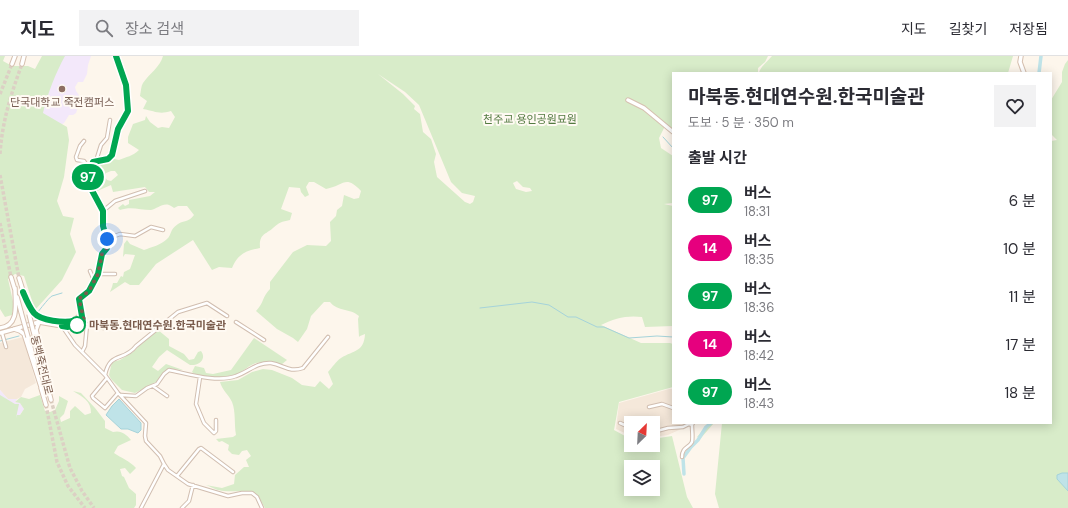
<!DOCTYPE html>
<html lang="ko">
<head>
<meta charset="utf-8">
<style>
  :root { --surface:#fff; --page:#f2f2f3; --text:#2b2b33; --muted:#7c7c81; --line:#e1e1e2 }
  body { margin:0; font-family:"DM Sans","Noto Sans KR",sans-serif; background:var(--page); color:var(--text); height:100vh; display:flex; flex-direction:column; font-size:15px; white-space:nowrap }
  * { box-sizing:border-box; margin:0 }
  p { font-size:13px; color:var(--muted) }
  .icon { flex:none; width:22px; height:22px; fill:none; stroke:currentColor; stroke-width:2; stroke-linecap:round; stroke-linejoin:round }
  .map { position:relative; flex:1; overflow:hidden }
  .details { position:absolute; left:672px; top:16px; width:380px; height:352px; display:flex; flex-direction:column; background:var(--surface); border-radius:0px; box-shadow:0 2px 10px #0003 }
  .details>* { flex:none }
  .badge { padding:0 8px; border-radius:13px; font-size:14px; line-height:26px }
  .needle { width:26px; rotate:24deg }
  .buttons { position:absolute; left:624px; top:360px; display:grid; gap:8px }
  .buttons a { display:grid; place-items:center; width:36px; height:36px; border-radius:0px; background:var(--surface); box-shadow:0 2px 10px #0003; font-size:20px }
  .you { position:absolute; width:20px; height:20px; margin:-10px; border:3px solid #fff; border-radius:50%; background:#1a73e8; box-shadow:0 0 0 6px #1a73e833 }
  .map>.badge { position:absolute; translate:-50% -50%; box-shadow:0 0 0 2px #fff }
  h2 { padding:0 16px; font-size:15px; line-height:36px }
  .round { display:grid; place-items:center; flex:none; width:42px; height:42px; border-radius:0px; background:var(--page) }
  .headline { display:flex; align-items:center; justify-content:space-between; height:68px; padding:0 16px }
  h1 { font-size:19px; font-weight:700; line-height:30px }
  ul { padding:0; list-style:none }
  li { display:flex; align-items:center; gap:12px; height:48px; padding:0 16px }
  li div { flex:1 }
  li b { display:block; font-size:15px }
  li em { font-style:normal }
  li .badge { min-width:44px; font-weight:700; text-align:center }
  header { display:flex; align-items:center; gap:24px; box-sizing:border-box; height:56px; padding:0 20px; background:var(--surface); border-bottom:1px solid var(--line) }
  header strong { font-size:19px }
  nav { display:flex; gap:22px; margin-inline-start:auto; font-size:14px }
  .search { width:280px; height:36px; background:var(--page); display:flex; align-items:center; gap:10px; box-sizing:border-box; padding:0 14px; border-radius:0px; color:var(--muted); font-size:15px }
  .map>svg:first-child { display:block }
  .residential { fill:#f5e8da }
  .education { fill:#f3e8fa }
  .green { fill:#d8ecc9; fill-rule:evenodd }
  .water { fill:#bfe3e8; stroke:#a5d3da }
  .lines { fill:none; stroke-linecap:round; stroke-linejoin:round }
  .stream { stroke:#a5d3da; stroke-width:1 }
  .river { stroke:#bfe3e8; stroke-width:3.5 }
  .secondary-tunnel { stroke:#dcd0c4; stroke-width:3.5; stroke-dasharray:3.5 2; stroke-linecap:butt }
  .street-casing { stroke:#d1beb0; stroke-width:4.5 }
  .secondary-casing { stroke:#d6c0b0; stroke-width:5.5 }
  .street { stroke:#fff; stroke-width:2.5 }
  .secondary { stroke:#fff; stroke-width:3.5 }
  .secondary-bridge-casing { stroke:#d6c0b0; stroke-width:5.5; stroke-linecap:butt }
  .secondary-bridge { stroke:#fff; stroke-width:3.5 }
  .line-casing { stroke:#fff; stroke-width:9 }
  .line { stroke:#00a651; stroke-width:6 }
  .walk { stroke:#7a5c4d; stroke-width:4; stroke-dasharray:0 7.2 }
  .education-dot { fill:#8d6e63; stroke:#fffaf3; stroke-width:1.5 }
  .stop-dot { fill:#fff; stroke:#00a651; stroke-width:2 }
  .labels { text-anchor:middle; stroke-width:4; stroke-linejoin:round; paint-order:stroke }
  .education-label { font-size:11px; fill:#785e54; stroke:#fffaf3 }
  .park-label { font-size:11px; fill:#537a41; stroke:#fffaf3 }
  .stop-label { font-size:11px; font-weight:bold; fill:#7a5c4d; stroke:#fffaf3; text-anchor:start }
  .street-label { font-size:11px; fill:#7a5c4d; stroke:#fffaf3 }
</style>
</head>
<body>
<header>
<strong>지도</strong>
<div class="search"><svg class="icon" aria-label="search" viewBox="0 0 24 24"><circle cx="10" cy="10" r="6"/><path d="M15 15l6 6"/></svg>장소 검색</div>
<nav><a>지도</a><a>길찾기</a><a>저장됨</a></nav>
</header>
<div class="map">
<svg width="1068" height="452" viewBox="0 0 1068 452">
  <rect width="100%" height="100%" fill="#fdf6ec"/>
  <path class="residential" d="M23,281l13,46 -11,6 -4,8 -4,2h-9l-8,-9v-47z
    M669,333h4v34h18l-1,2 -22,10 -15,2v-14h-22v13l-15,-7 3,-26z"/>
  <path class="education" d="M62,0h29l-3,9 -1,9 -4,8h-5l-3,5 1,4 5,7 -5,15 -3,2h-4l-5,8 -4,2 -19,-10 6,-24z
    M0,334l8,9h9l-2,3 5,1 4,6 -11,15 -13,-5z"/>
  <path class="green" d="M0,0h5l-2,5 9,5h16l7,3 7,-13h23c-9,16 -18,39 -22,57l24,14 2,13 -5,37 -7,24 6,15 11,2 -4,16 6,18 -14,28 -27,30 -11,-34 -9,-2 -7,5 6,27 -2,9 -7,2 -5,-8z
    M163,0h605l-3,6 -7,6v5h-85v59l-8,-6 -6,12 2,10 12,8v47l-9,1 9,2v120l-28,1 -3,-10c-14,-2 -28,1 -41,8l40,18h29l3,1v43l-54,15 -5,28 11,6 6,1v8h22v-6l19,-3 15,61 6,11h-428c-13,-24 -18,-15 -41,-17 -6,0 -13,-4 -18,-6l16,3 12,-4 1,-9 9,-8h5l-3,-7 5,-4 -4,-6 -5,1 -3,4 -7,-1 -4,-4 1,-5 -7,-4 -3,1 -3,-3 17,-2 3,-2c-2,-11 0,-23 -4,-33 -3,-7 -10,-12 -12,-20l18,-2 14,-8 11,-3 9,1 20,8 10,7 13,2 5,-6 9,8 4,-5 -5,-12c4,-4 8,-11 13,-14 13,-8 23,-6 24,-24l-5,2 -1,1 -1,-18 1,-3c-9,-8 -21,-4 -29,-14h-6l-13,14 -4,13 -9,13 -5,-4 -16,-9 -21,-18c8,-8 6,-14 14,-22v-7l23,-30 14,-7 19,1 5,-5 -1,-19 6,-6 1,-6 5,-4 2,-11 10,4 5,-1 2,-7c-16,-17 -17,-5 -35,-2l-12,-7h-5l-3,5 3,8 -4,2 -4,-5 -1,-4 -11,-1 -8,22 11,4 -2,7c-9,2 -10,2 -17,8 -8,7 -14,6 -13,20 -15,3 -22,6 -28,20l-13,-1 -7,3 -19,-30 -37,24 -17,21h-9l-5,-3 -15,10 2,-5 1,-4h4l4,-7 2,1 1,-5 6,-3 5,-14 -10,-1 -2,3 1,-13 3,-4 3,4 14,6c8,-3 17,-5 23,-11 5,-4 2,-9 11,-15 6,-4 10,-1 16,-9l-7,-9h-9l-4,2c0,0 -4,-3 -5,-3 -7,-2 -12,4 -18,5 -11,0 -20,-4 -31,0l-2,-2 5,-4 2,2 4,-2v-4l21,-4 5,-4h-6l-4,-5 -32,5 -2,-7 -16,7c-9,-9 -5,-20 1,-29l18,-4 5,1c7,-3 14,-4 20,-10l-11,-7v-6l5,-13 12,-4 1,-4 4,6 8,6 4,-1 7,1 6,-11 -4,-6c-12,4 -16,0 -28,-2l4,-8 -7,-5c1,-5 1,-10 3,-13 7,-10 17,-16 20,-27zM378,18l27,18 14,13 32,77 11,11 13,3 -2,6 -3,2 -5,-2 -28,-25 -3,-15 2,-8 -5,-15 -8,-7 -3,-18 -6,-5 1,-3 -12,-12zM111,115h4l3,4 -7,6 -4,-1 -2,-3 1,-4zM517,125l6,6 7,1 2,3 -6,1 -10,-3 -3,-6zM631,411h22v22h-22z
    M772,0h241l-5,17h-249c1,-6 9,-12 13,-17z
    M1068,4v448h-349l-4,-14 7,-71h329v-282l6,-1 -6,-6v-34l11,-18v-10l3,-8z
    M158,274l11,9v7l15,8 5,6 5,-1 4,-7 3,-1c6,8 -2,15 -11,14l-23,-15 -8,7 -7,10 6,4 8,-7 17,6 -15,-1 -10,12 -23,12 -13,-3 -11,-11 -2,-4 3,-13 8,-2 13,-8 6,-6z
    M254,282l33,22 -6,5c-8,-1 -17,-4 -25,-2 -7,2 -12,8 -19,11 -9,4 -38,5 -45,-2l3,-6 9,2 2,5 7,1 18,-4z
    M73,335l8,2 14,15 10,13v7l8,4c8,-2 13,2 18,8l-13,6 -4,7c7,5 16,8 22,15l-6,6 -5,-6 -5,1 2,7 2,1 5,11 7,6v11l-2,3h-134v-113l15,9h4l-3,14 1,-3h3l4,-6 -4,-6 -5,-1 6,-5 8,2 11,-4 5,16 5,1 5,-2 4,-9v-5l9,5 -4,13 -4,4 1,4 9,-4v-7l5,-5 10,9 6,-2c0,-12 -8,-16 -18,-22z
    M709,367h5l-13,15h-1v-2l-1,1h-2z"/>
  <path class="water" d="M119,343l22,24v7l-3,3 -10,-4h-7l-15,-14 6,-9z
    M1062,417h6v18l-11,-12v-4z"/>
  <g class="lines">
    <path class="stream" d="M663,81l10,11
      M480,252l52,-6 17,3 19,12h8l21,10h7l25,11 28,-2 16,1
      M32,263c4,-4 17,-22 20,-23 3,-1 7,-2 10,-3
      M0,285l19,-5"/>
    <path class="river" d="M1039,17l2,-17
      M684,418l-1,-16 8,-11 7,-7 8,-13 5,-4"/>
    <path class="secondary-tunnel" d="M0,38l12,-30
      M0,98c2,-32 11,-60 22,-90
      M0,119l19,103
      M0,167l11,54
      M51,344l19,68 12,23 12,17
      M46,349l11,57 11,24 17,22"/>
    <defs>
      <path id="street" d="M116,0l3,12
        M84,85l-4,5 -4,11 1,3 7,1 5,8
        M96,105l5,-16 6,-7 3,-18
        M103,155l12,-10 30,-10
        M107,183l13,-5 15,2 16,-9 12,3
        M90,215l4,9
        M98,218h17
        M236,266l28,18
        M82,268l13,1 8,3
        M150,269l4,6
        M62,270l13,19 30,30 13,18 28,30 -1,13 1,5 14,15 4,8 4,6 20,14 40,12 14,-3h10l5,4 5,11
        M2,277l4,14
        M82,296l3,-6 2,-21
        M105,319c5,-24 19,-13 31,-29l42,-34 29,-9 20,13
        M200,321l-4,27 8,19 10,10 2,-2v-11
        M107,322l-15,18 1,2 12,10 13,-15
        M153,330l14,10
        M121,339l15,1 11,-8 10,-4 7,-10 5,-4c20,4 48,13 67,6 12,-4 21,-14 35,-13 13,2 18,10 32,5l25,-31
        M649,351l13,-3 11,4
        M620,367l11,5
        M687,367l5,2 1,-2
        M653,376l15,-4 15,-1 6,-3
        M682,401c0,-10 7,-9 10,-15 1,-5 0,-11 0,-17
        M177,420l22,-27 2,-1 32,24
        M141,452l23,-44
        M182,452l7,-7 4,-16"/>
      <path id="secondary" d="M1021,0l-1,6 4,11
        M12,8l3,-8
        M22,8l2,-8
        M628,44l16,8 29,24
        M11,221l4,13
        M19,222l5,16
        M23,236c3,7 6,15 11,21 7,8 30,10 40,8
        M17,241l4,15
        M82,261l-3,-18 10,-8 9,-17 4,-20 5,-6 1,-5 -5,-17v-15l-15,-28v-9l5,-12 16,-3 3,-4 6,-26 9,-18 -1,-26 -7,-17
        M39,266l-3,8 9,38
        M73,266l5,-5h4l1,5 -4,2 -2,-1
        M0,272c20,-2 15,-25 15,-40
        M14,273l6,2 4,3 18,56
        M33,274l18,70
        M0,277l39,-11 29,5 11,-3
        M28,281l7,26
        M41,332l5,17"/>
    </defs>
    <use href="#street" class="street-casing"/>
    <use href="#secondary" class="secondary-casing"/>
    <use href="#street" class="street"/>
    <use href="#secondary" class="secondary"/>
    <defs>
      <path id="secondary-bridge" d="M21,256l7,25
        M29,258l4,16"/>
    </defs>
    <use href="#secondary-bridge" class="secondary-bridge-casing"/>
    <use href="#secondary-bridge" class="secondary-bridge"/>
  </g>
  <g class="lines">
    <defs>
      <path id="line" d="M23,236c3,7 6,15 11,21 7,8 30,10 40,8l-12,5 6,1 15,-5 -4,-23 10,-8 9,-17 4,-20 5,-6 1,-5 -5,-17v-15l-15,-28v-9l5,-12 15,-3 4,-4 6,-26 10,-18 -2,-26 -10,-29"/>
    </defs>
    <use href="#line" class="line-casing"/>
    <use href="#line" class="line"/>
    <path class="walk" d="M77,269h-2l6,-2 3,-3 -5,-21 10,-8 9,-17 4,-20 5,-6v-9"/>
  </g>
  <circle class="education-dot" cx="62" cy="33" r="4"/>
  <circle class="stop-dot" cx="77" cy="269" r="8"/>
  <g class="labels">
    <g class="education-label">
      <text x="62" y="50">단국대학교 죽전캠퍼스</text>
    </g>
    <g class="park-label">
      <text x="530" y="67">천주교 용인공원묘원</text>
    </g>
    <g class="stop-label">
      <text x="89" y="273">마북동.현대연수원.한국미술관</text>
    </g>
    <g class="street-label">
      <text transform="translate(42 309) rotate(76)" y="4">동백죽전대로</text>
    </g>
  </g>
</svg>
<div class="buttons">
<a><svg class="needle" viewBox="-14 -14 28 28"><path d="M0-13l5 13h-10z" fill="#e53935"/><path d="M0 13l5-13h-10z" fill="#7c7c81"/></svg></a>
<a><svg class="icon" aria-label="layers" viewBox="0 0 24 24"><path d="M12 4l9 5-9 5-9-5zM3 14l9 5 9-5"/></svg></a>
</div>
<div class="you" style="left:107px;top:183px"></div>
<b class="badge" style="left:88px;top:121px;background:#00a651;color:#fff">97</b>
<section class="details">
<div class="headline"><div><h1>마북동.현대연수원.한국미술관</h1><p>도보 · 5 분 · 350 m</p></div><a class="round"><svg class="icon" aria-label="heart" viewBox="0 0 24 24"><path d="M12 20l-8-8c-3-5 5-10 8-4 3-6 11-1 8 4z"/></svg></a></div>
<h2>출발 시간</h2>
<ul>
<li><span class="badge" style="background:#00a651;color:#fff">97</span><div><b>버스</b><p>18:31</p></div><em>6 분</em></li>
<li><span class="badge" style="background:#e6007e;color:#fff">14</span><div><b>버스</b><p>18:35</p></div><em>10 분</em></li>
<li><span class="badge" style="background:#00a651;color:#fff">97</span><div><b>버스</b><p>18:36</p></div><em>11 분</em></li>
<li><span class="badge" style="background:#e6007e;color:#fff">14</span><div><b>버스</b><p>18:42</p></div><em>17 분</em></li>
<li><span class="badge" style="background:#00a651;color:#fff">97</span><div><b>버스</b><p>18:43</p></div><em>18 분</em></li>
</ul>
</section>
</div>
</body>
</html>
